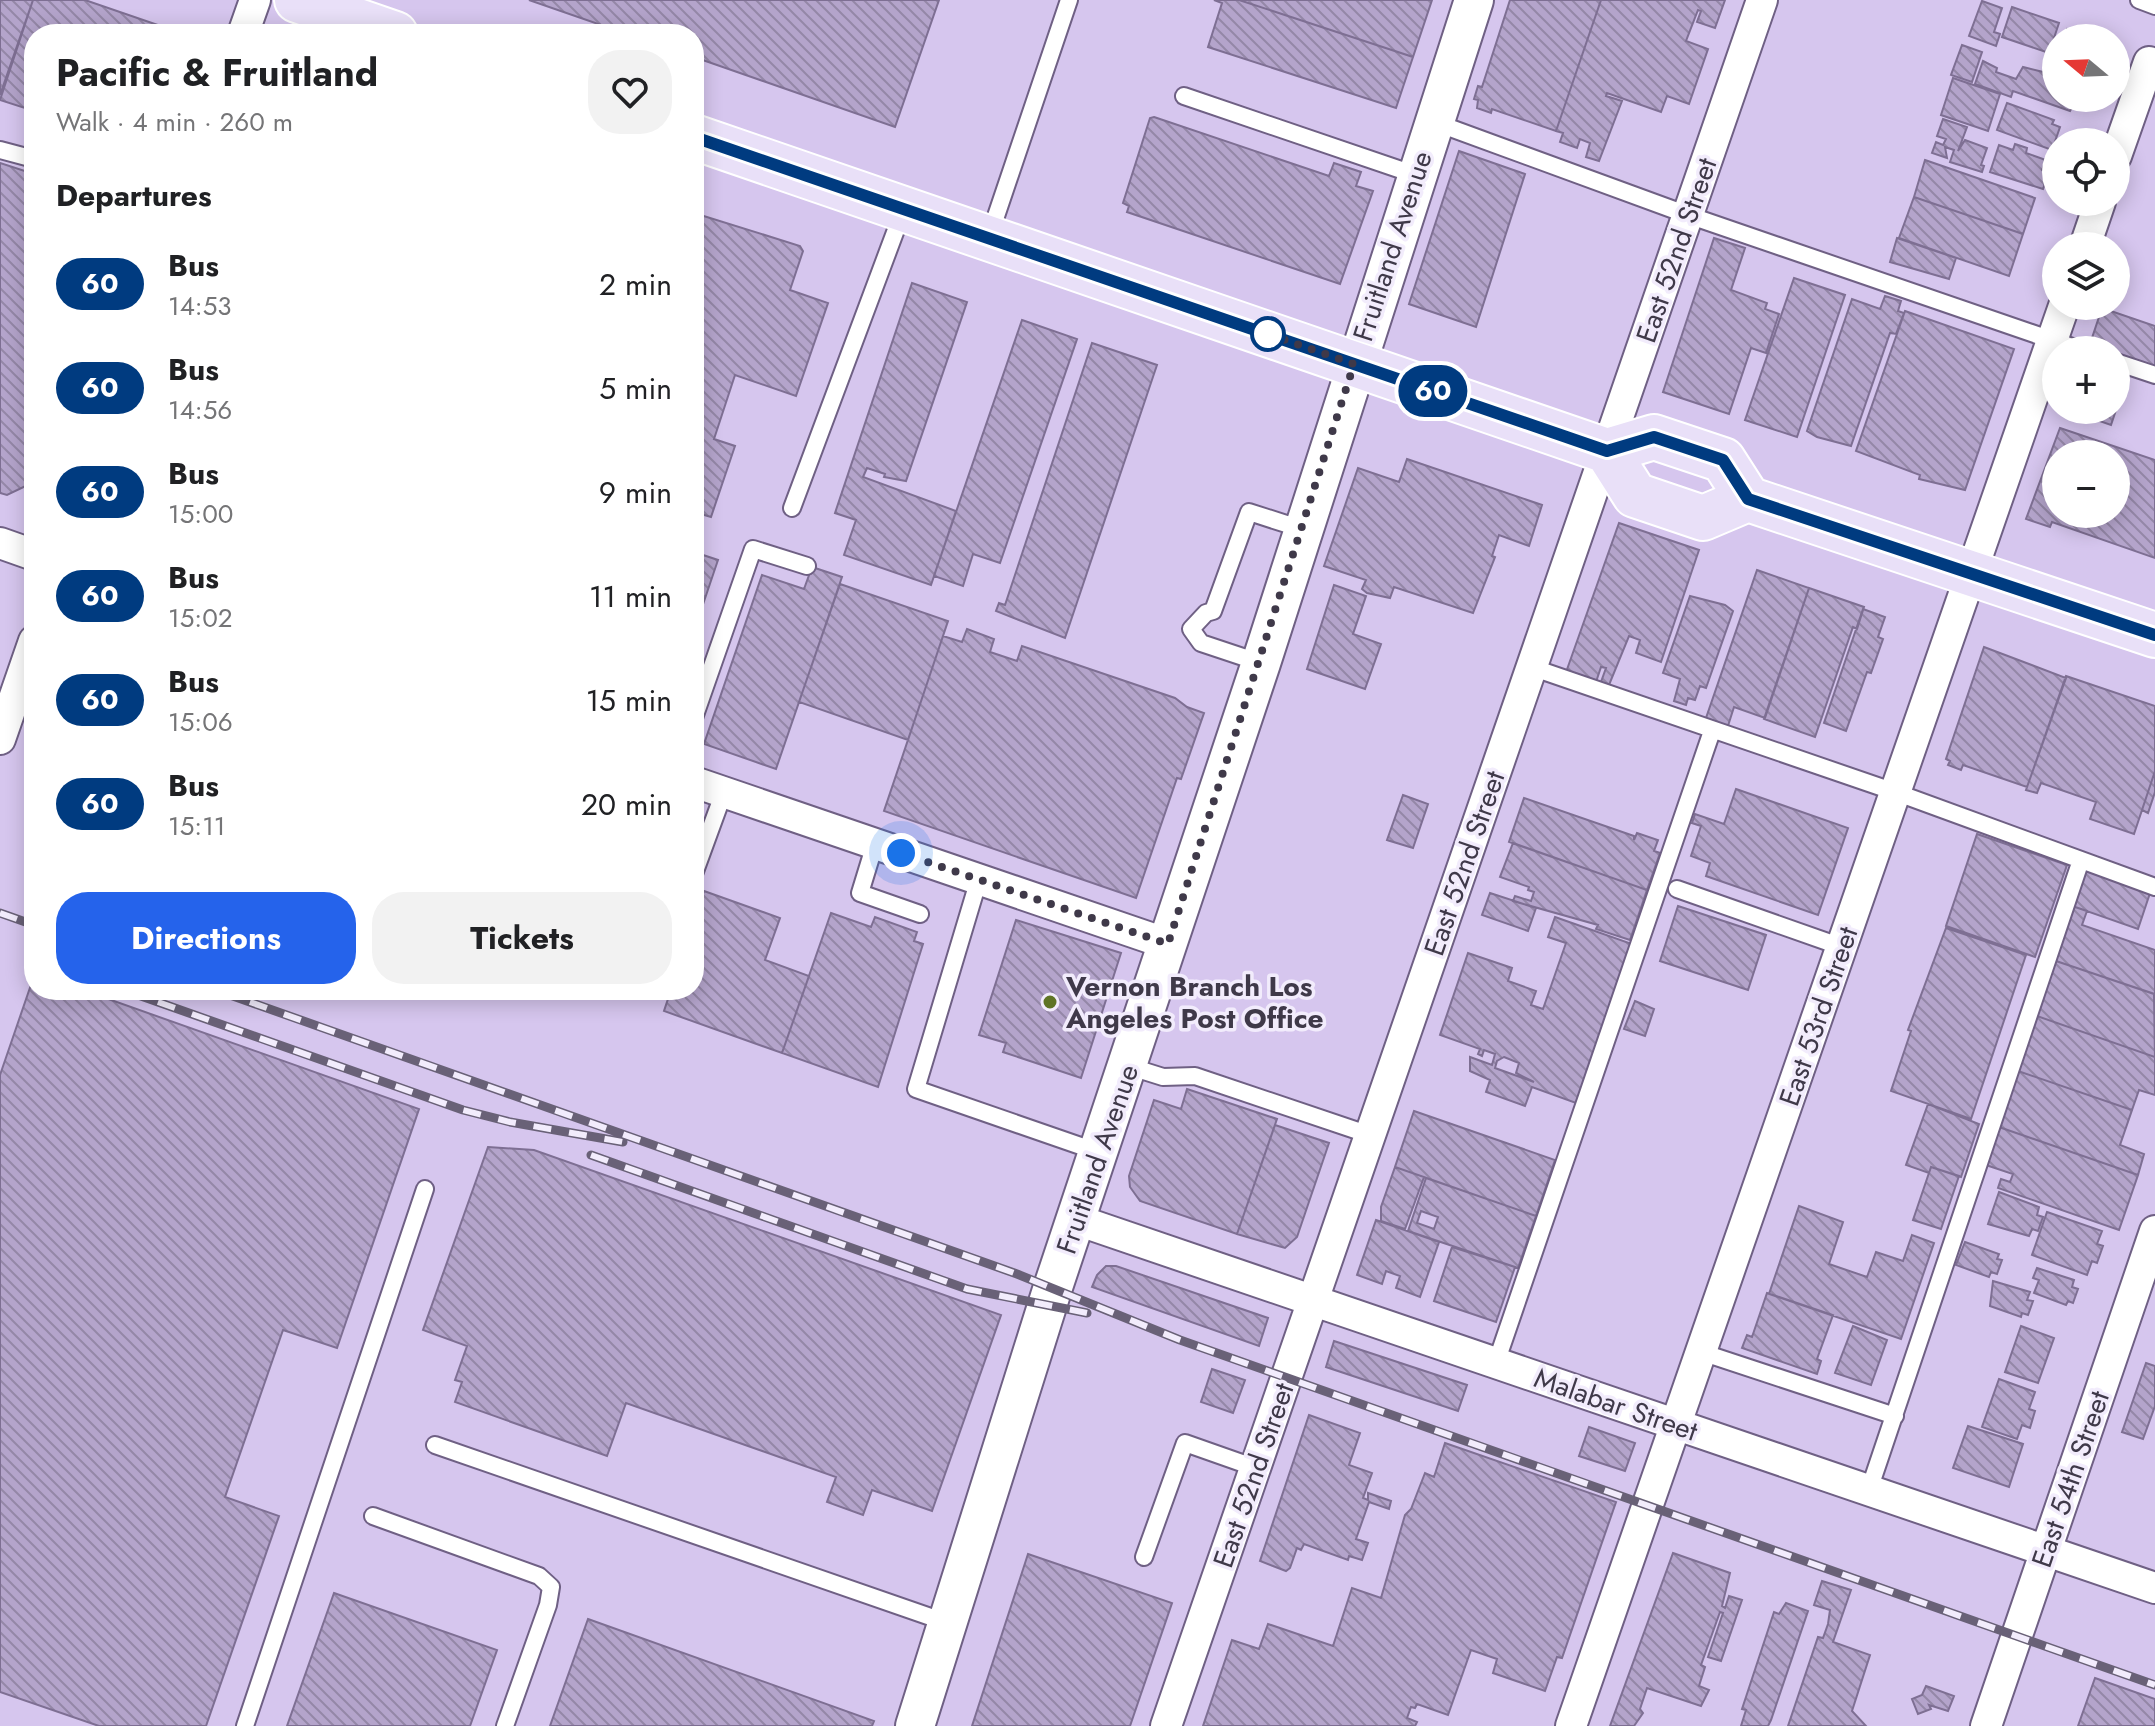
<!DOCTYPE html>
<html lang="en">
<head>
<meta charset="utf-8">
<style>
  :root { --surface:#fff; --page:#f2f2f2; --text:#202124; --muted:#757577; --accent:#2563eb }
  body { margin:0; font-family:Jost,sans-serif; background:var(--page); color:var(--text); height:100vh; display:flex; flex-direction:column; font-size:30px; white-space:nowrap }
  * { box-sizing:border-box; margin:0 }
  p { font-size:26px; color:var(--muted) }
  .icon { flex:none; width:44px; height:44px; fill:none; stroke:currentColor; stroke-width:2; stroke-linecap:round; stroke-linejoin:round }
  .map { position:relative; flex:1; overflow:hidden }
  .drawer { position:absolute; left:24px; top:24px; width:680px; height:976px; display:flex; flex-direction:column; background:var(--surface); border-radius:32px; box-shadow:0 4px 20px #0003 }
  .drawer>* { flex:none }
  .badge { padding:0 16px; border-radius:26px; font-size:28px; line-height:52px }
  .needle { width:52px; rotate:289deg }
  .fabs { position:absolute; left:2042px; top:24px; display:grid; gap:16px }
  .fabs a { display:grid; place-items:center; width:88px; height:88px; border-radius:50%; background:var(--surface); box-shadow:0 4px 20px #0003; font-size:40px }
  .you { position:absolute; width:40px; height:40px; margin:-20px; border:6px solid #fff; border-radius:50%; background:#1a73e8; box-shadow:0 0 0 12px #1a73e833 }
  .map>.badge { position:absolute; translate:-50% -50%; box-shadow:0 0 0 4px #fff }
  h2 { padding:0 32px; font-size:30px; line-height:72px }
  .round { display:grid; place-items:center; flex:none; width:84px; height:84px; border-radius:32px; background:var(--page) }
  .headline { display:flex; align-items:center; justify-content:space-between; height:136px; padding:0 32px }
  h1 { font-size:38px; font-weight:700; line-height:60px }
  .cta { display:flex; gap:16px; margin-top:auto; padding:16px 32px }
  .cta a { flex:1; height:92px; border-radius:32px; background:var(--accent); color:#fff; font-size:32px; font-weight:700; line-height:92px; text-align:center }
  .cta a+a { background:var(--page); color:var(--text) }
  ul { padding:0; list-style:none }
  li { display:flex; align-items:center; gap:24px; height:104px; padding:0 32px }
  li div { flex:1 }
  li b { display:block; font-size:30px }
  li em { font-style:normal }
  li .badge { min-width:88px; font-weight:700; text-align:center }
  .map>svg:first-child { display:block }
  .building { fill:url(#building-back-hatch); stroke:#7e6f93; stroke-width:2; fill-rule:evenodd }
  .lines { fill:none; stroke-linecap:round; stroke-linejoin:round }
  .service-casing { stroke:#6f6084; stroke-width:20 }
  .minor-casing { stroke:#6f6084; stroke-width:34 }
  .tertiary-casing { stroke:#6f6084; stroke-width:42 }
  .primary-casing { stroke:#fff; stroke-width:48 }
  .service { stroke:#fff; stroke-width:16 }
  .minor { stroke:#fff; stroke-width:30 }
  .tertiary { stroke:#fff; stroke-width:38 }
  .primary { stroke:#e9e0f8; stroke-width:44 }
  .rail-casing { stroke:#696177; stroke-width:9 }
  .rail { stroke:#f2ecfc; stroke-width:6; stroke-dasharray:18; stroke-linecap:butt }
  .line-casing { stroke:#fff; stroke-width:18 }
  .line { stroke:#003b80; stroke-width:12 }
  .walk { stroke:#3f3949; stroke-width:8; stroke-dasharray:0 14.4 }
  .stop-dot { fill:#fff; stroke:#003b80; stroke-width:4 }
  .poi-dot { fill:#5f7425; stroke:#f2ecfc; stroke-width:3 }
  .labels { text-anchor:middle; stroke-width:7; stroke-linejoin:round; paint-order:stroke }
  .street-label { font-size:28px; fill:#3f3949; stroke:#f2ecfc }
  .poi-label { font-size:28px; font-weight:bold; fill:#3f3949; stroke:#f2ecfc; text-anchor:start }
</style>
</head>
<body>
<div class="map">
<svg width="2155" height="1726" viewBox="0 0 2155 1726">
  <defs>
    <pattern id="building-back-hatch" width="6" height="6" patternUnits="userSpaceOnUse" patternTransform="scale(2)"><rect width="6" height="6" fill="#b4a4cb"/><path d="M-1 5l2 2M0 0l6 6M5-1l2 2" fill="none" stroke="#9487a7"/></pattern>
  </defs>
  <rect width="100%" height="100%" fill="#d6c6ee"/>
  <path class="building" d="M0,0h33l-33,95z
    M33,0h52l99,34h-150v77l-34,-11z
    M529,0h410l-44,127 -201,-70v-23h-67z
    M1239,0h193l-19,57z
    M1239,0l174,57 -17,51 -188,-61 14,-44 -8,-3z
    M1510,0h91l-45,131 -64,-22 -1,4 -14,-5 1,-8 -4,-1 4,-13 4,1z
    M1601,0h124l-10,28 -18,-6 4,-11 -3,-1 -12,31 22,8 -19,55 -22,-8 -6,16 -54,-19 -1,3 16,5 -23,60 -13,-4 4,-14 -10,-4 -3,9 -17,-6 3,-9 -7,-2z
    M1982,1l20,7 -8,24 6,2 -4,12 -27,-10z
    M2012,7l47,16 -10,30 -47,-16z
    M2067,29l26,9h-29z
    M1962,45l20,7 -10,30 -21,-7z
    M1983,61l14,7 -1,4 20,7 7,-12 33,8v23h21l-1,2 -6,11 -57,-20 -2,6 -36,-13z
    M1953,78l47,16 -12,37 -47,-16z
    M2007,103l47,17 -2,4 8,3 -8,23 -55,-20z
    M1154,117l175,59 5,-13 27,9 -5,14 17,5 -33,93 -213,-72 2,-6 -6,-3 27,-85z
    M1943,119l24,8 -9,24 7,-11 22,8 -6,17 3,1 -2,6 -32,-10 4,-12 -9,-3 2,11 -15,-5 4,-11 7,3 3,-6 -9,-3z
    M2015,144l12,4 -1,5 20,7 -4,10 6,5 -5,14 -53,-17 9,-27 14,5z
    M1459,151l66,23 -49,153 -67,-23z
    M1925,160l110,38 -12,36 -109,-37z
    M0,163l34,11v308l-27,13 -7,-2z
    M1914,197l109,37 -14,42 -110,-38z
    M694,213l106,33 3,5 -13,39 38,13 -32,93 -61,-21 -21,64 21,7 -24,71 -17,-5z
    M1714,238l31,10 -14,42 36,13 -2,6 14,5 -13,39 -15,-5 -22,66 -66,-22z
    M1897,238l59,20 -7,21 -59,-17z
    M1794,278l51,17 -48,142 -52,-17z
    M912,283l55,19 -61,179 -22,-4 1,-3 -18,-6 -4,9 93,34 -25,74 -87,-30 12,-35 -21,-7z
    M1885,296l16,5 -3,10 6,2 -8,21 -6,-1 -39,113 -34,-9 -10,-6 45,-132 28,10z
    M2102,308l53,18v43l-39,-13v-6l-27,-3z
    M1905,311l109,38 -49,141 -46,-11 1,-4 -64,-24z
    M1022,320l55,19 -77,224 -27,-9 -10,32 -29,-10z
    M1092,343l65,22 -92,273 -69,-27 3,-8 6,2z
    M2116,376l10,4 -10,30z
    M2068,410h48l-5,15z
    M2060,428l95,32v98l-103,-36 -2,5 -24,-8zM2056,454h60v60h-60z
    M1407,459l135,46 -13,41 -30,-11 -7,21 3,1 -22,56 -79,-26 -4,11 -23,-5 -5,-4 4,-9 -42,-14 34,-98 41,14z
    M1619,523l80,27 -38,112 -25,-9 4,-13 -11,-4 -20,49 -8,-3 5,-14 -5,-1 -6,18 -30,-10z
    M694,552l24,8 -24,71z
    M812,567l30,10 -66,192 -72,-25 58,-169 42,14z
    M1757,570l52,18 -44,130 -31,-11 -7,22 -22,-8z
    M840,584l108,37 -40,119 -109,-38z
    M1334,585l32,11 -13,38 28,10 -16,45 -58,-20z
    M1809,588l55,19 -7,22 -4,-2 -38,110 -51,-18z
    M1690,596l35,9 8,6 -27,77 -6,-2 -5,14 -7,-2 -2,7 -12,-4 6,-22 -17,-6z
    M1863,609l22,8 -7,20 5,2 -12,34 -4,-1 -21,59 -22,-8z
    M967,629l27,10 -4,13 27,9 5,-15 153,52 12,9 17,6 -23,66 -4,-1 -41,120 -252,-87 59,-175 19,6z
    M1984,647l82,31 -39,109 -64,-22 -2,5 -13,-5 2,-4 -4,-2z
    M2066,676l89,30v65l-21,63 -44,-15 6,-17 -55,-19 -4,10 -11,-3z
    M2155,771v21l-7,21 -6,-3z
    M1736,789l112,39 -30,87 -112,-39 4,-13 -19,-7 10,-30 -9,-3 3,-9 29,10z
    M1403,795l25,9 -15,44 -26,-8z
    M1524,798l110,38v4l3,-7 21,7 -4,11 6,2 -13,37 -138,-48z
    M1977,834l90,31 -32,92 -89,-31z
    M1513,843l134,47 -17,50 -34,-11 2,-4 -85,-24 2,-5 16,5 3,-9 -6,-2 1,-3 -29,-10z
    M2085,870l65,23 -12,36 -66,-23z
    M704,891l76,27 -15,42 44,16 -27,77 -118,-42 7,-21h23v-69z
    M1490,893l46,15 -8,23 -46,-16z
    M1678,906l88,29 -18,55 -88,-29z
    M2072,906l15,5 -5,14 73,25v44l-102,-34z
    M831,913l40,14 4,-10 42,15 -3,9 9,3 -45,143 -96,-34z
    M1555,917l77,27 -56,159 -44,-16 -7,19 -39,-14 4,-12 -20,-9v-14l22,8 3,-11 -11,-4 -2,6 -4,-2 2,-5 -40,-14 28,-82 44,15 -4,13 28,10 -5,14 12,4 23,-66 -18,-6zM1504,1057l15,6 -3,10 18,9 -39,-14 2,-7z
    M1016,920l105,33 -40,125 -78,-26 3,-9 -27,-8z
    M1946,928l80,27 -55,164 -80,-28 20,-60 -3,-1z
    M2053,960l101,34 1,63 -121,-42z
    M34,976v14h49l336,119 -82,239 -54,-18 -58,167 54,19 -73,210h-107l-99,-34v-617z
    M1635,1001l19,8 -9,27 -21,-7z
    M2034,1015l121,42v38l-16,-5 -7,20 -117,-40z
    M2015,1070l117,40 -12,35 24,9 -6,21 -142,-49z
    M1187,1089l90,30 -40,115 -97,-33 -10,-14 -1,-11 25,-76 27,9z
    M1928,1104l51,20 -18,53 -30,-10 -2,6 -23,-8z
    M1414,1111l141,49 -19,56 -141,-49z
    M1275,1125l54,18 -32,94 -12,11 -48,-14z
    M1996,1126l142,49 -19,55 -121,-42 3,-9 9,3 3,-8 -30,-10z
    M488,1147l46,3 467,165 -69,196 -60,-21 -9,25 -36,-13 9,-25 -210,-74 -19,53 -152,-54 7,-20 -7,-2 12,-34 -44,-16z
    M1395,1167l29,10 -19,52 -24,-8v-14z
    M1931,1167l28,9 -18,53 -28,-9z
    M1426,1178l110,38 -18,52 -110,-37zM1421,1211l17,6 -4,12 -17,-6z
    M1999,1192l40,15 -2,8 6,2 -5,14 -6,-2 -3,7 -41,-12z
    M1799,1206l44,16 -14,42 38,13 9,-25 27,9 9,-26 22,8 -33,96 -132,-45z
    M2047,1212l55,19 -5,13 6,2 -6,17 -5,-2 -5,14 -55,-20z
    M1376,1220l63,22 -19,55 -24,-9 4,-12 -14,-5 -4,13 -25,-9z
    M1965,1242l34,12 -2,5 5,1 -5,14 -6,-2 -2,5 -33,-12z
    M1452,1247l63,20 -19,55 -62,-21z
    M1106,1266h10l152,52 -9,28 -167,-59 5,-12z
    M2037,1268l37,12 -2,7 6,2 -5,14 -5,-2 -2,4 -32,-12 5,-13 -6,-2z
    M1993,1281l37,11 -3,8 6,1 -5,14 -6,-2 -1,4 -31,-11z
    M1767,1293l66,22 -16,44 4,2 -4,13 -75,-26 5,-13 5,2z
    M1853,1326l34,14 -16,45 -36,-12z
    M2021,1326l33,12 -16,45 -33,-11z
    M1334,1341l133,44 -9,26 -132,-44z
    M2146,1363l9,3v40l-12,33 -21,-7z
    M1212,1369l33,11 -12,33 -32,-11z
    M1999,1379l36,13 -6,17 6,2 -5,17 -8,-3 -5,14 -35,-12z
    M1309,1415l51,18 -11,32 23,8 -9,25 5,2v-7l23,8 -2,8 -20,-7 -13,37 12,4 -6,17 -13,-4 -1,4 -44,-16 -3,6 -4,-2 -7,20 -4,3 -26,-10z
    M1968,1426l55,18 -14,43 -56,-19z
    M1589,1427l46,16 -10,28 -46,-15z
    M1445,1443l171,59 -54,156 -5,-1 -12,34 -52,-18 4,-14 -26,-9 -23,65 -31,-11 -2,4 -4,-1 -4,11 10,4 -2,4h-212l29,-86 27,9 9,-25 65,22 19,-58 29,10 24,-83 6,-6 14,-36 9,4z
    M1673,1553l57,20 -8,33 3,2 4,-12 13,4 -21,61 -13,-4 15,-44 -3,-1 -19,53 4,2 -6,19 10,4 -8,16 -54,-18 -7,21 3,4 -9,13h-24z
    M1028,1554l144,49 -42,123h-158z
    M1822,1581l29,9 -18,52 37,13 -18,56 14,15h-78l30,-89 5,1 5,-14 2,-14 -16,-5z
    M334,1593l163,57 -27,76h-183z
    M1786,1603l22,8 -37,109 -3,6h-27l5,-16 -4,-1 32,-97 5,2z
    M588,1619l286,102 -2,5h-322z
    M2095,1678l60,21v27h-77z
    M1926,1686l28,10 -6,15 -19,-6 2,4 -13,5 -6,-15 10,-4z"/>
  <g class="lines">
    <defs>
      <path id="service" d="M2139,0l16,6
        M1184,96l232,79
        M1434,122l254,93 393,135
        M0,150l34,9
        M989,237l80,-237
        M2116,362l39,13
        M792,508l111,-297
        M1261,663l-60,-20 -10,-14 15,-16 7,-2 36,-99 53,17
        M1531,667l364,125 260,95
        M694,718l59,-169 54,17
        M875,844l-15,49 60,21
        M694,874l30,-82
        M979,879l-63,210 182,63
        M1677,889l165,58
        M1128,1066l35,11 32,-1 175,59
        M1701,1352l194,64
        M1496,1363l216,-632
        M435,1445l513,178
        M1869,1490l212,-630
        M373,1516l166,60 12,11 -3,18 -43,121
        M1144,1557l41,-114 71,25
        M245,1726l180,-537"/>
      <path id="minor" d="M243,34l12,-34
        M2116,156l33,-94
        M2085,246l15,-44
        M0,543l34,12
        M0,739l34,-98
        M694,782l474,162
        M1077,1220l1078,368
        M1166,1726l596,-1726
        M1571,1726l493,-1420
        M1986,1726l169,-495"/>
      <path id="tertiary" d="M915,1726l137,-436 209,-627 213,-663"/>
      <path id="primary" d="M297,0l98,34
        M694,137l913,314 47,-14 69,23 25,39 407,136
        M1607,451l28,44 68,23 45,-19"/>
    </defs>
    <use href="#service" class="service-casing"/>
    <use href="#minor" class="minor-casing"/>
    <use href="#tertiary" class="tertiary-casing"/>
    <use href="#primary" class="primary-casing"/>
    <use href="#service" class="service"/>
    <use href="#minor" class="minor"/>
    <use href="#tertiary" class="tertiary"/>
    <use href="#primary" class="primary"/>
    <defs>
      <path id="rail" d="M0,913l34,12
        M124,990l339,120 47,12 113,20
        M216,990l801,284 163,66 975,345
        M591,1155l376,134 120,24"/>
    </defs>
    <use href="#rail" class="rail-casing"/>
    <use href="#rail" class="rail"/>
  </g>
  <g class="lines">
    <defs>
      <path id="line" d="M694,137l913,314 47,-14 69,23 25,39 407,136"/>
    </defs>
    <use href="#line" class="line-casing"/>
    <use href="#line" class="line"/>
    <path class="walk" d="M901,853l267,91 186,-580 -86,-30"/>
  </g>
  <circle class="stop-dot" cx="1268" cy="334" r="16"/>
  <circle class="poi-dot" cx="1050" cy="1002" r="8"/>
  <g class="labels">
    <g class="street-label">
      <text transform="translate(1392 246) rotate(-72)" y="10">Fruitland Avenue</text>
      <text transform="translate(1676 250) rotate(-71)" y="10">East 52nd Street</text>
      <text transform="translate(1464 863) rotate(-71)" y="10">East 52nd Street</text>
      <text transform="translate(1818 1016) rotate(-71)" y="10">East 53rd Street</text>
      <text transform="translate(1097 1159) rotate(-71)" y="10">Fruitland Avenue</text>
      <text transform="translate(1616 1404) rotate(19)" y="10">Malabar Street</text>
      <text transform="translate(1253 1475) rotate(-71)" y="10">East 52nd Street</text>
      <text transform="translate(2070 1479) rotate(-71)" y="10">East 54th Street</text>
    </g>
    <g class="poi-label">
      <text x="1066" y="996">Vernon Branch Los<tspan x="1066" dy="32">Angeles Post Office</tspan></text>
    </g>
  </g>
</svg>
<div class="fabs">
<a><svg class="needle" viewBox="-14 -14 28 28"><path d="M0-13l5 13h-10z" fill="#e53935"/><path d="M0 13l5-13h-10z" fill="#757577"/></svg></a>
<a><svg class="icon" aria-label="locate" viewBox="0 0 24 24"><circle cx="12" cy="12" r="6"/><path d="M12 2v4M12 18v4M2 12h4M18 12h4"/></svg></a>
<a><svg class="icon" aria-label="layers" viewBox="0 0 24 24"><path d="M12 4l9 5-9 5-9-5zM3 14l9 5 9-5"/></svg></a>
<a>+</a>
<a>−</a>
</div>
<div class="you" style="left:901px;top:853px"></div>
<b class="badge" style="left:1433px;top:391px;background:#003b80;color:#fff">60</b>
<section class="drawer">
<div class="headline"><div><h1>Pacific &amp; Fruitland</h1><p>Walk · 4 min · 260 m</p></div><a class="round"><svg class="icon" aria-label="heart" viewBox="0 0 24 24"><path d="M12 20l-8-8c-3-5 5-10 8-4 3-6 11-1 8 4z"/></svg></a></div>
<h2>Departures</h2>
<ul>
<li><span class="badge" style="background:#003b80;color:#fff">60</span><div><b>Bus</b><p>14:53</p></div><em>2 min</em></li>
<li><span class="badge" style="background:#003b80;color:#fff">60</span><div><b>Bus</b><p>14:56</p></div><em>5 min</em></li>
<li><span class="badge" style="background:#003b80;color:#fff">60</span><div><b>Bus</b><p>15:00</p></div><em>9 min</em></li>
<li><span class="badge" style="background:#003b80;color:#fff">60</span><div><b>Bus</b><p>15:02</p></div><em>11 min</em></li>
<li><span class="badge" style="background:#003b80;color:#fff">60</span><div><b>Bus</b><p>15:06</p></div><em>15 min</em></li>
<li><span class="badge" style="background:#003b80;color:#fff">60</span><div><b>Bus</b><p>15:11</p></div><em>20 min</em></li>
</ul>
<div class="cta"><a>Directions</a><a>Tickets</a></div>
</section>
</div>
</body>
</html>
